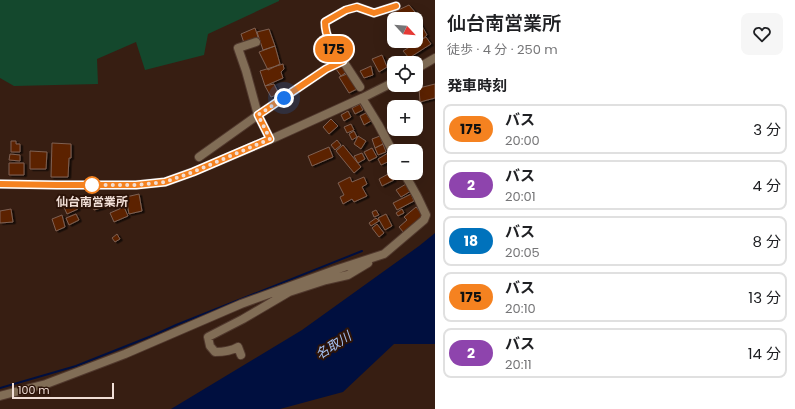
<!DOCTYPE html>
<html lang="ja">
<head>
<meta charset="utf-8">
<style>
  :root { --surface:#fff; --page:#f6f6f6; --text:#202124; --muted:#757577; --line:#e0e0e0 }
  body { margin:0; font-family:Poppins,"Noto Sans JP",sans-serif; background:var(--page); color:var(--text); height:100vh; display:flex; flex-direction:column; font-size:15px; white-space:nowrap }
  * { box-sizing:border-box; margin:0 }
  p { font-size:13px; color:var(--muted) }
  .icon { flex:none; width:22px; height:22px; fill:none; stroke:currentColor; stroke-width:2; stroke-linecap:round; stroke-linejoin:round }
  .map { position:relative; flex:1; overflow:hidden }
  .drawer { display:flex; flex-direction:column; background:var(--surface); width:360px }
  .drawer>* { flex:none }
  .badge { padding:0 8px; border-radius:13px; font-size:14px; line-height:26px }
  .needle { width:26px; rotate:116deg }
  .fabs { position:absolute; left:387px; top:12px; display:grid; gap:8px }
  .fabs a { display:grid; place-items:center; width:36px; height:36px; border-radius:8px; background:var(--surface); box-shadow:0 4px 16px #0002; font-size:20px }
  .scale { position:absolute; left:12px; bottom:10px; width:102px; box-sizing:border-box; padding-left:4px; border:2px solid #f1dfd7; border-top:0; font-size:11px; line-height:14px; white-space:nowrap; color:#f1dfd7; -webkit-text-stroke:3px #2d1409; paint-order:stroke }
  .you { position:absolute; width:20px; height:20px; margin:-10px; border:3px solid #fff; border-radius:50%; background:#1a73e8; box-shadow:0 0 0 6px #1a73e833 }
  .map>.badge { position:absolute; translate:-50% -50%; box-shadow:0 0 0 2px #fff }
  h2 { padding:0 12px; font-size:15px; line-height:36px }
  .round { display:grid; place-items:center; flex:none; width:42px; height:42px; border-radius:8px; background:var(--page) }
  .headline { display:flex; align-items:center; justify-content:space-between; height:68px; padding:0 12px }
  h1 { font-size:19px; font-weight:600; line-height:30px }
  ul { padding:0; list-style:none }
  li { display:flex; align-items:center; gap:12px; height:50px; margin:0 8px 6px; padding:0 4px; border:2px solid var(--line); border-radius:8px }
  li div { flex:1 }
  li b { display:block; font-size:15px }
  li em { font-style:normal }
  li .badge { min-width:44px; font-weight:700; text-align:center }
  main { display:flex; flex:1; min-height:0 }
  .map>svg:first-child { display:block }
  .green { fill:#14482d }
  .water { fill:#000f3f }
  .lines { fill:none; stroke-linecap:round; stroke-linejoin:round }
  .stream { stroke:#000f3f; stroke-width:2 }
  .building { fill:#5c2200; stroke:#7e6052; filter:url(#shadow) }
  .minor-casing { stroke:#51392e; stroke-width:10 }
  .minor { stroke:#816d56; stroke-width:8 }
  .line-casing { stroke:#fff; stroke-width:9 }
  .line { stroke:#f58220; stroke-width:6 }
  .walk { stroke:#f1dfd7; stroke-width:4; stroke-dasharray:0 7.2 }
  .stop-dot { fill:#fff; stroke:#f58220; stroke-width:2 }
  .labels { text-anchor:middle; stroke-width:4; stroke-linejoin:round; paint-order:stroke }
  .stop-label { font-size:12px; font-weight:bold; fill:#f1dfd7; stroke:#2d1409 }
  .water-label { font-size:13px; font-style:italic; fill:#a4c0f0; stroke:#2d1409 }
</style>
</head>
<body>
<main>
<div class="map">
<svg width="435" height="409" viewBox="0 0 435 409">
  <defs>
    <filter id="shadow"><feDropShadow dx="2.5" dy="1.5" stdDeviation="0" flood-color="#0009"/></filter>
  </defs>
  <rect width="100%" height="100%" fill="#371e12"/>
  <path class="green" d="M0,0h279v1l-71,33 -4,21 -59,15 -9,-28 -39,17 1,25 -84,2 -14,-8z"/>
  <path class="water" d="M435,233v111h-41l-51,48 -63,17h-109l131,-79 117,-84z"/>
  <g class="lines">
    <path class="stream" d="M0,388l76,-22 78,-31 22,-10 186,-74"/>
  </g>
  <path class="building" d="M409,5l6,7 -11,7h-6l-4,-7z
    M419,21l8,14 -7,6 -4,-7v-11z
    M255,28l3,9 -14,6 -3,-9z
    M269,29l6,17 -12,4 -6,-18z
    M426,37l5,7 -22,14 -6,-7z
    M275,46l5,18 -12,6 -9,-18z
    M382,55l5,12 -8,5 -7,-13z
    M283,64l1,5 -3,3 2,6 -18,8 -5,-15z
    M341,65l7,6 -7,5 -5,-7z
    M371,66l2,9 -9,3 -4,-7z
    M347,74l10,15 -8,4 -10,-16z
    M274,84l5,10 -8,3 -6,-11z
    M435,84v14l-15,4 -1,-14z
    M360,104l3,6 -8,4 -3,-6z
    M348,111l3,6 -7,4 -3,-6z
    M366,113l5,8 -7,4 -4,-9z
    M331,119l7,7 -9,8 -6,-7z
    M351,124l3,6 -7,3 -3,-6z
    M354,131l3,6 -5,3 -3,-6z
    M358,136l8,5 -5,8 -7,-5z
    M380,136l3,8 -8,4 -3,-9z
    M337,140l4,5 -6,5 -4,-5z
    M11,141h5v3h4v8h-9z
    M52,143l19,1v14h-2l-1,19h-17z
    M383,144l3,8 -8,3 -3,-7z
    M343,145l18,22 -7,6 -18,-22z
    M329,147l4,10 -21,9 -4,-10z
    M372,148l5,9 -8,4 -5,-9z
    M30,151l17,1 -1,17h-16z
    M362,153l3,6 -7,4 -4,-7z
    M388,153l4,7 -11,5 -3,-6z
    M10,154l10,1v6l-11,-1z
    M9,163h15v12h-15z
    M390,173l4,7 -12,6 -3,-7z
    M394,173h7l1,3 -6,3 -3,-5z
    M350,177l2,5 12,-5 3,7 -5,3 5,9 -13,6 -2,-3 -9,5 -3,-7 4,-2 -6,-12z
    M406,184l5,7 -10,6 -5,-7z
    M139,194l3,17 -13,3 -3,-17z
    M411,194l3,7 -17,9 -4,-7z
    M100,195l4,12 -10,3 -3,-11z
    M124,197l1,8 -12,2 -1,-8z
    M73,200l5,9 -11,5 -4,-9z
    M124,207l4,9 -14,6 -4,-9z
    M416,207l7,8 -19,18 -5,-6 8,-7 -3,-3z
    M11,209l2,13 -13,1v-12z
    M402,209l2,4 -6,3 -2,-3z
    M376,210l3,5 -5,2 -2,-5z
    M76,214l3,6 -10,5 -3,-7z
    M386,214l6,12 -7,4 -7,-12z
    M62,215l3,12 -9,4 -4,-12z
    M376,218l3,3 -8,5 -2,-3z
    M377,224l7,9 -5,4 -7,-9z
    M117,234l3,5 -5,3 -3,-4z"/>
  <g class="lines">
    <defs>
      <path id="minor" d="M256,42l-18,6 8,23 12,44 68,-46 17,-8 17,26
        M343,61c-9,-12 -18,-23 -18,-39l21,-12 11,-3 17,6 22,-7
        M416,69l19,-11
        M362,98l16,26 16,30
        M199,157l59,-42 12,24
        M0,184l57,1h79l29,-3 28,-10 83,-35 86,-39 32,-16
        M241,355l-3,-8c-7,4 -14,5 -23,5l-5,-6 -2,-9 35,-18 46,-27 37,-12 22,-5 20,-12
        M0,396l46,-12 79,-30 116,-50 94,-34 49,-16 40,-34 2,-5 -9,-19 -13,-23"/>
    </defs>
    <use href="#minor" class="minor-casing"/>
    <use href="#minor" class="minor"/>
  </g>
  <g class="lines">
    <defs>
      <path id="line" d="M0,184l57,1h79l29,-3 28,-10 77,-33 -12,-24 68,-46 17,-8c-9,-12 -18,-23 -18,-39l21,-12 11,-3 17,6 22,-7"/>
    </defs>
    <use href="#line" class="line-casing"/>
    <use href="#line" class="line"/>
    <path class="walk" d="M92,185h-4h48l29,-3 28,-10 77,-33 -12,-24 26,-17"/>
  </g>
  <circle class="stop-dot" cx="92" cy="185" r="8"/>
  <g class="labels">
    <g class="stop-label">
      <text x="92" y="206">仙台南営業所</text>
    </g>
    <g class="water-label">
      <text transform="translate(333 345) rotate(-33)" y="5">名取川</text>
    </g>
  </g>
</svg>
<div class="fabs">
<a><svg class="needle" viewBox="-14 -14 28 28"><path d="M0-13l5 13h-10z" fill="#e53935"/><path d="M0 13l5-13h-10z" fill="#757577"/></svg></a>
<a><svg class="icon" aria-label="locate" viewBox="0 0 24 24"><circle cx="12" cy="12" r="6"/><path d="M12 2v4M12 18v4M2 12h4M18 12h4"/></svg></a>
<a>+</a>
<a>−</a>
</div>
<div class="scale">100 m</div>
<div class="you" style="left:284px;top:98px"></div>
<b class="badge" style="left:334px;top:49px;background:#f58220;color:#111">175</b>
</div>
<section class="drawer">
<div class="headline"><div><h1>仙台南営業所</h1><p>徒歩 · 4 分 · 250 m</p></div><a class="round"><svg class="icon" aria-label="heart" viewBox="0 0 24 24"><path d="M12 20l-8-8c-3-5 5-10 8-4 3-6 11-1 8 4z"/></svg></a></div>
<h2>発車時刻</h2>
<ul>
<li><span class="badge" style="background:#f58220;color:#111">175</span><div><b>バス</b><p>20:00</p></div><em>3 分</em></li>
<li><span class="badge" style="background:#8e44ad;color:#fff">2</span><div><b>バス</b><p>20:01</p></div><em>4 分</em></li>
<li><span class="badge" style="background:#0072bc;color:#fff">18</span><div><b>バス</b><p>20:05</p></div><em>8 分</em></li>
<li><span class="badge" style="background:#f58220;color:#111">175</span><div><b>バス</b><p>20:10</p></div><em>13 分</em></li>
<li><span class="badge" style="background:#8e44ad;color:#fff">2</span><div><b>バス</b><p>20:11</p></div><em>14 分</em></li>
</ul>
</section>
</main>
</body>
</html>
